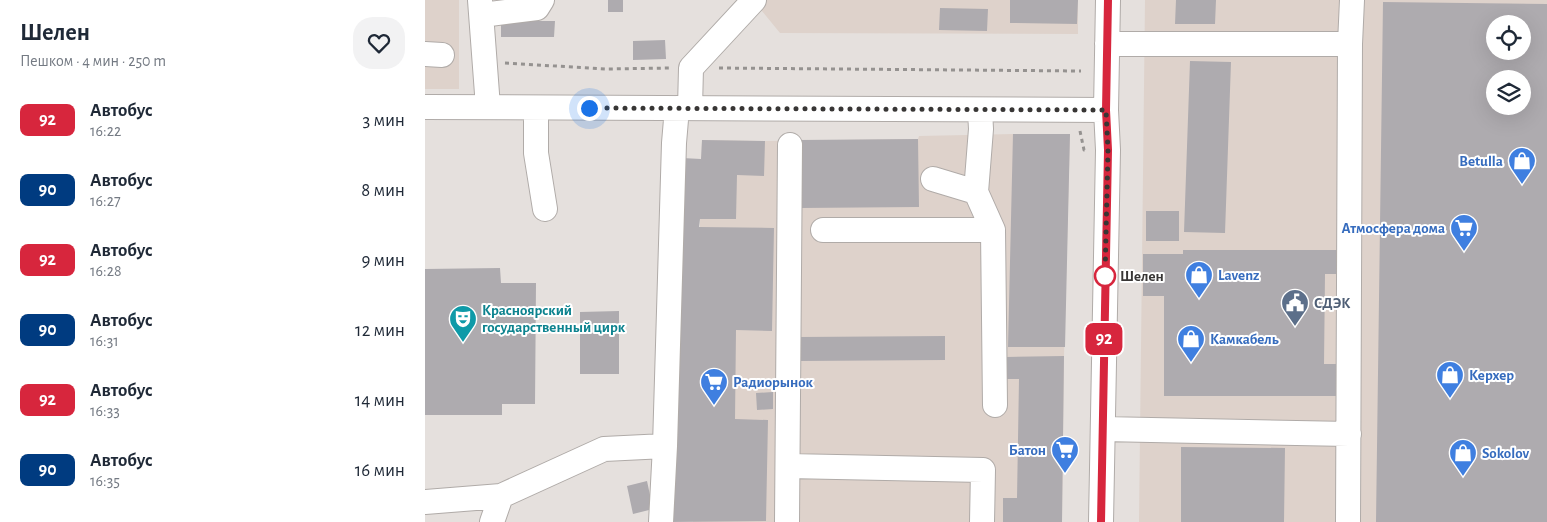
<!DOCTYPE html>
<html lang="ru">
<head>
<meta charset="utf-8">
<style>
  :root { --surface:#fff; --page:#f2f2f3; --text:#1f2937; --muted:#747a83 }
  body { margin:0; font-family:"Alegreya Sans",sans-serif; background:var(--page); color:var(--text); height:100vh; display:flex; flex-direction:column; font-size:19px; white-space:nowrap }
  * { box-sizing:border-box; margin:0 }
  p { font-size:16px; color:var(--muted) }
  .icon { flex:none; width:28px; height:28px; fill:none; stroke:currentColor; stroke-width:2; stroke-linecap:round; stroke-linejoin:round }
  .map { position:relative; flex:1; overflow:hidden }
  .panel { display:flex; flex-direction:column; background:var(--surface); width:425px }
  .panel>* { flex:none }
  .badge { padding:0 10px; border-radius:8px; font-size:18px; line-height:32px }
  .buttons { position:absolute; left:1061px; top:15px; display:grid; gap:10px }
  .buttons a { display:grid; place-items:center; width:45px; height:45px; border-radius:50%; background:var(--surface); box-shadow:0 5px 20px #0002; font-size:25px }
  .you { position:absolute; width:25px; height:25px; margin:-12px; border:4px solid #fff; border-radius:50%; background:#1a73e8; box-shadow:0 0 0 8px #1a73e833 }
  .map>.badge { position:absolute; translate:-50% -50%; box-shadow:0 0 0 2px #fff }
  .round { display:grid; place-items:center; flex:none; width:52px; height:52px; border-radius:20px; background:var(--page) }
  .head { display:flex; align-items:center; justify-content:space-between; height:85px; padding:0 20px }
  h1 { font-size:24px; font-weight:700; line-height:38px }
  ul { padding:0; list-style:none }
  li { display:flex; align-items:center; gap:15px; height:70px; padding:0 20px }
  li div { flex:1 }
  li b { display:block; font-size:19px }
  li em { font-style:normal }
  li .badge { min-width:55px; font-weight:700; text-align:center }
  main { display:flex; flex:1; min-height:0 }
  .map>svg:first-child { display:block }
  .built { fill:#ded2cb; fill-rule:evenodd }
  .building { fill:#aeabaf; fill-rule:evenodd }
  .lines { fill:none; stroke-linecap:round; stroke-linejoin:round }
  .minor-casing { stroke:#b0aba8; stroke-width:26 }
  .path { stroke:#959290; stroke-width:3; stroke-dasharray:4 4; stroke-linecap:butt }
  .minor { stroke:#fff; stroke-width:24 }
  .line-casing { stroke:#fff; stroke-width:11 }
  .line { stroke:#d7263d; stroke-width:8 }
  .walk { stroke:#383635; stroke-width:5; stroke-dasharray:0 9 }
  .stop-dot { fill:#fff; stroke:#d7263d; stroke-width:2.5 }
  .labels { text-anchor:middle; stroke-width:4; stroke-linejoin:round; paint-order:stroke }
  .shop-label { font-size:15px; font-weight:bold; fill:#366cbe; stroke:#fff; text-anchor:start }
  .stop-label { font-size:15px; font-weight:bold; fill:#383635; stroke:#fff; text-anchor:start }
  .service-label { font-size:15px; font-weight:bold; fill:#4e5e75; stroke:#fff; text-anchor:start }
  .culture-label { font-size:15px; font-weight:bold; fill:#0d838f; stroke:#fff; text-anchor:start }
</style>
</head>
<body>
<main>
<section class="panel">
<div class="head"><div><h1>Шелен</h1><p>Пешком · 4 мин · 250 m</p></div><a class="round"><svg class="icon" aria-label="heart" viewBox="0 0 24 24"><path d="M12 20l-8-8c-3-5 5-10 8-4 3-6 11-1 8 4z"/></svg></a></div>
<ul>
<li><span class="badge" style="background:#d7263d;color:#fff">92</span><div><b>Автобус</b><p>16:22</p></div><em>3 мин</em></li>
<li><span class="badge" style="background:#003b80;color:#fff">90</span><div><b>Автобус</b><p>16:27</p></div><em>8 мин</em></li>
<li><span class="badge" style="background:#d7263d;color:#fff">92</span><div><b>Автобус</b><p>16:28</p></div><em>9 мин</em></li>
<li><span class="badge" style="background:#003b80;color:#fff">90</span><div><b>Автобус</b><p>16:31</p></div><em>12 мин</em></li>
<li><span class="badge" style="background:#d7263d;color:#fff">92</span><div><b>Автобус</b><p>16:33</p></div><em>14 мин</em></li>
<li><span class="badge" style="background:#003b80;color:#fff">90</span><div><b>Автобус</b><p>16:35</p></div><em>16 мин</em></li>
</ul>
</section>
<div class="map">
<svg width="1122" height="522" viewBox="0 0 1122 522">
  <rect width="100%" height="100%" fill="#e5e0dd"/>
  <path class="built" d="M0,0h34v89h-34z
    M328,0h325v34l-298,-1z
    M720,0h402v522h-408zM1070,24h28v27h-28zM1070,79h28v27h-28z
    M588,134h57l-6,222 -2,166h-369l9,-382 63,1 153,-2 1,-3z"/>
  <path class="building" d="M183,0h15v12h-15z
    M585,0h68l-1,24 -67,-1z
    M751,0h40l-1,24h-40z
    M958,2l164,2v518h-171zM1070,24h28v27h-28zM1070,79h28v27h-28z
    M515,8l48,1 -1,22 -48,-1z
    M76,21h54l-1,16h-53z
    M240,40l1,19 -33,1v-19z
    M765,61l41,1 -6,171 -41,-1z
    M588,134h57l-5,213h-57z
    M493,139l1,68 -119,1 -1,-68z
    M277,140l63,1 -1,35 -27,-1 -1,44h-36l-1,8 75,1 -2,103 -36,-1 -1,89 33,1 -2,101 -96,1 12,-364 19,1z
    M721,211h33v30h-33z
    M758,250h154v24h-12l-1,90h13v32h-173v-100h-21v-42h40z
    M75,268l1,15h35l-1,121h-33v11h-77v-146z
    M194,311v63h-39v-62z
    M520,336v24l-144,1 -1,-24z
    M639,356l-2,166h-59v-24h14l2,-119h-13v-22z
    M348,392v17l-16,1 -1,-17z
    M756,447l104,1 -1,74h-103z
    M222,481l6,28 -20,5 -6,-28z"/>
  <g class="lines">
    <defs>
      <path id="minor" d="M55,0l8,107
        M57,15l55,-7 5,-8
        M682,44h243l2,-44
        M0,54l17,1
        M0,107l681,3
        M111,108v45l9,56
        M265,108l1,-40 63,-68
        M555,111l1,18 -5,63 17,38 2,175
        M508,179l43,13
        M398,230h170
        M678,429l246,5
        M363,466l195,4 -1,52
        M0,502l76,-6
        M67,522l9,-26 103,-47 61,-3 9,-303 3,-35
        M236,522l4,-76
        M362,522l3,-377
        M676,522l7,-372 -2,-40 2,-110
        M923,522l2,-478"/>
    </defs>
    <use href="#minor" class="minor-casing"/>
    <path class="path" d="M80,63l100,6 66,-1
      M294,68l362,3
      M655,131l4,19h4"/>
    <use href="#minor" class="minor"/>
  </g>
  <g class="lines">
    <defs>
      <path id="line" d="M676,522l7,-372 -2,-40 2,-110"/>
    </defs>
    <use href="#line" class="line-casing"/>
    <use href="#line" class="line"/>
    <path class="walk" d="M164,108l517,2 2,40 -3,126"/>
  </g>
  <defs>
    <symbol id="shop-pin" viewBox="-11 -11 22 30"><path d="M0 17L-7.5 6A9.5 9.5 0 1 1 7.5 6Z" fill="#3f7fe0" stroke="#fff"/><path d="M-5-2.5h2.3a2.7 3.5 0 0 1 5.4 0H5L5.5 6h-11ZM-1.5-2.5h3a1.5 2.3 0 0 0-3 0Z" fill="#fff"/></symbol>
    <symbol id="supermarket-pin" viewBox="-11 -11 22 30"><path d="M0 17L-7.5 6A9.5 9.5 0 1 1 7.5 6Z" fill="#3f7fe0" stroke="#fff"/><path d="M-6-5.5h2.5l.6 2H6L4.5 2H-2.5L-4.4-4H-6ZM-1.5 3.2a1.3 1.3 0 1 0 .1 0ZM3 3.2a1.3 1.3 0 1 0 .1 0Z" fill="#fff"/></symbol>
    <symbol id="civic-pin" viewBox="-11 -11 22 30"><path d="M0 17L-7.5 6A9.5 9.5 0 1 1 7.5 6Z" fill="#5c6f8a" stroke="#fff"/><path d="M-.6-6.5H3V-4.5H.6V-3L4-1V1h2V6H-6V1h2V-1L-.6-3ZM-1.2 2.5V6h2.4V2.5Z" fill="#fff"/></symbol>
    <symbol id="theatre-pin" viewBox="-11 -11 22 30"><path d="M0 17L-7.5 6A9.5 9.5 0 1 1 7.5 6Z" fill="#0f9aa8" stroke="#fff"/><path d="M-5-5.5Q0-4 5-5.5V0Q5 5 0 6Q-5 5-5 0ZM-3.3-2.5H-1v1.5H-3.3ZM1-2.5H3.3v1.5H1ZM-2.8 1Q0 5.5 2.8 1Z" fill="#fff"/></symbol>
  </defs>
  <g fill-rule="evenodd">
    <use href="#shop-pin" x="1081" y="145" width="32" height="43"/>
    <use href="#supermarket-pin" x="1023" y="212" width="32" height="43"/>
    <use href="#shop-pin" x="758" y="259" width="32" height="43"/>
    <use href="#civic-pin" x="854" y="287" width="32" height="43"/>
    <use href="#theatre-pin" x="22" y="303" width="32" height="43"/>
    <use href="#shop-pin" x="750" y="323" width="32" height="43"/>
    <use href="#shop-pin" x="1009" y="359" width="32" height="43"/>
    <use href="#supermarket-pin" x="273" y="366" width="32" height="43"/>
    <use href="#supermarket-pin" x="624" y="434" width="32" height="43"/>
    <use href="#shop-pin" x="1022" y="437" width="32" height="43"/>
  </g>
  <circle class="stop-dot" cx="680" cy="276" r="10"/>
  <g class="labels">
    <g class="shop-label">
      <text x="1078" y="166" text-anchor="end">Betulla</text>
      <text x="1020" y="233" text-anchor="end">Атмосфера дома</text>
      <text x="793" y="280">Lavenz</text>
      <text x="785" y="344">Камкабель</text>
      <text x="1044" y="380">Керхер</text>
      <text x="308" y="387">Радиорынок</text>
      <text x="621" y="455" text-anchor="end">Батон</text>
      <text x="1057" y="458">Sokolov</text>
    </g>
    <g class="stop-label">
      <text x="695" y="281">Шелен</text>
    </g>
    <g class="service-label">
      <text x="889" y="308">СДЭК</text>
    </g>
    <g class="culture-label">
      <text x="57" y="315">Красноярский<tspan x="57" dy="17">государственный цирк</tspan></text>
    </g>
  </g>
</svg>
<div class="buttons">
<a><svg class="icon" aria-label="locate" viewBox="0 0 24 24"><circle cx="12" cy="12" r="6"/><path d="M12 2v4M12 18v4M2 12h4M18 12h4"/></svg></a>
<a><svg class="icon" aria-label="layers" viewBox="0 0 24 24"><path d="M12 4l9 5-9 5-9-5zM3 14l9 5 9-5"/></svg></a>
</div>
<div class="you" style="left:164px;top:108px"></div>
<b class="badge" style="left:679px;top:339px;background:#d7263d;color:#fff">92</b>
</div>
</main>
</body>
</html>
